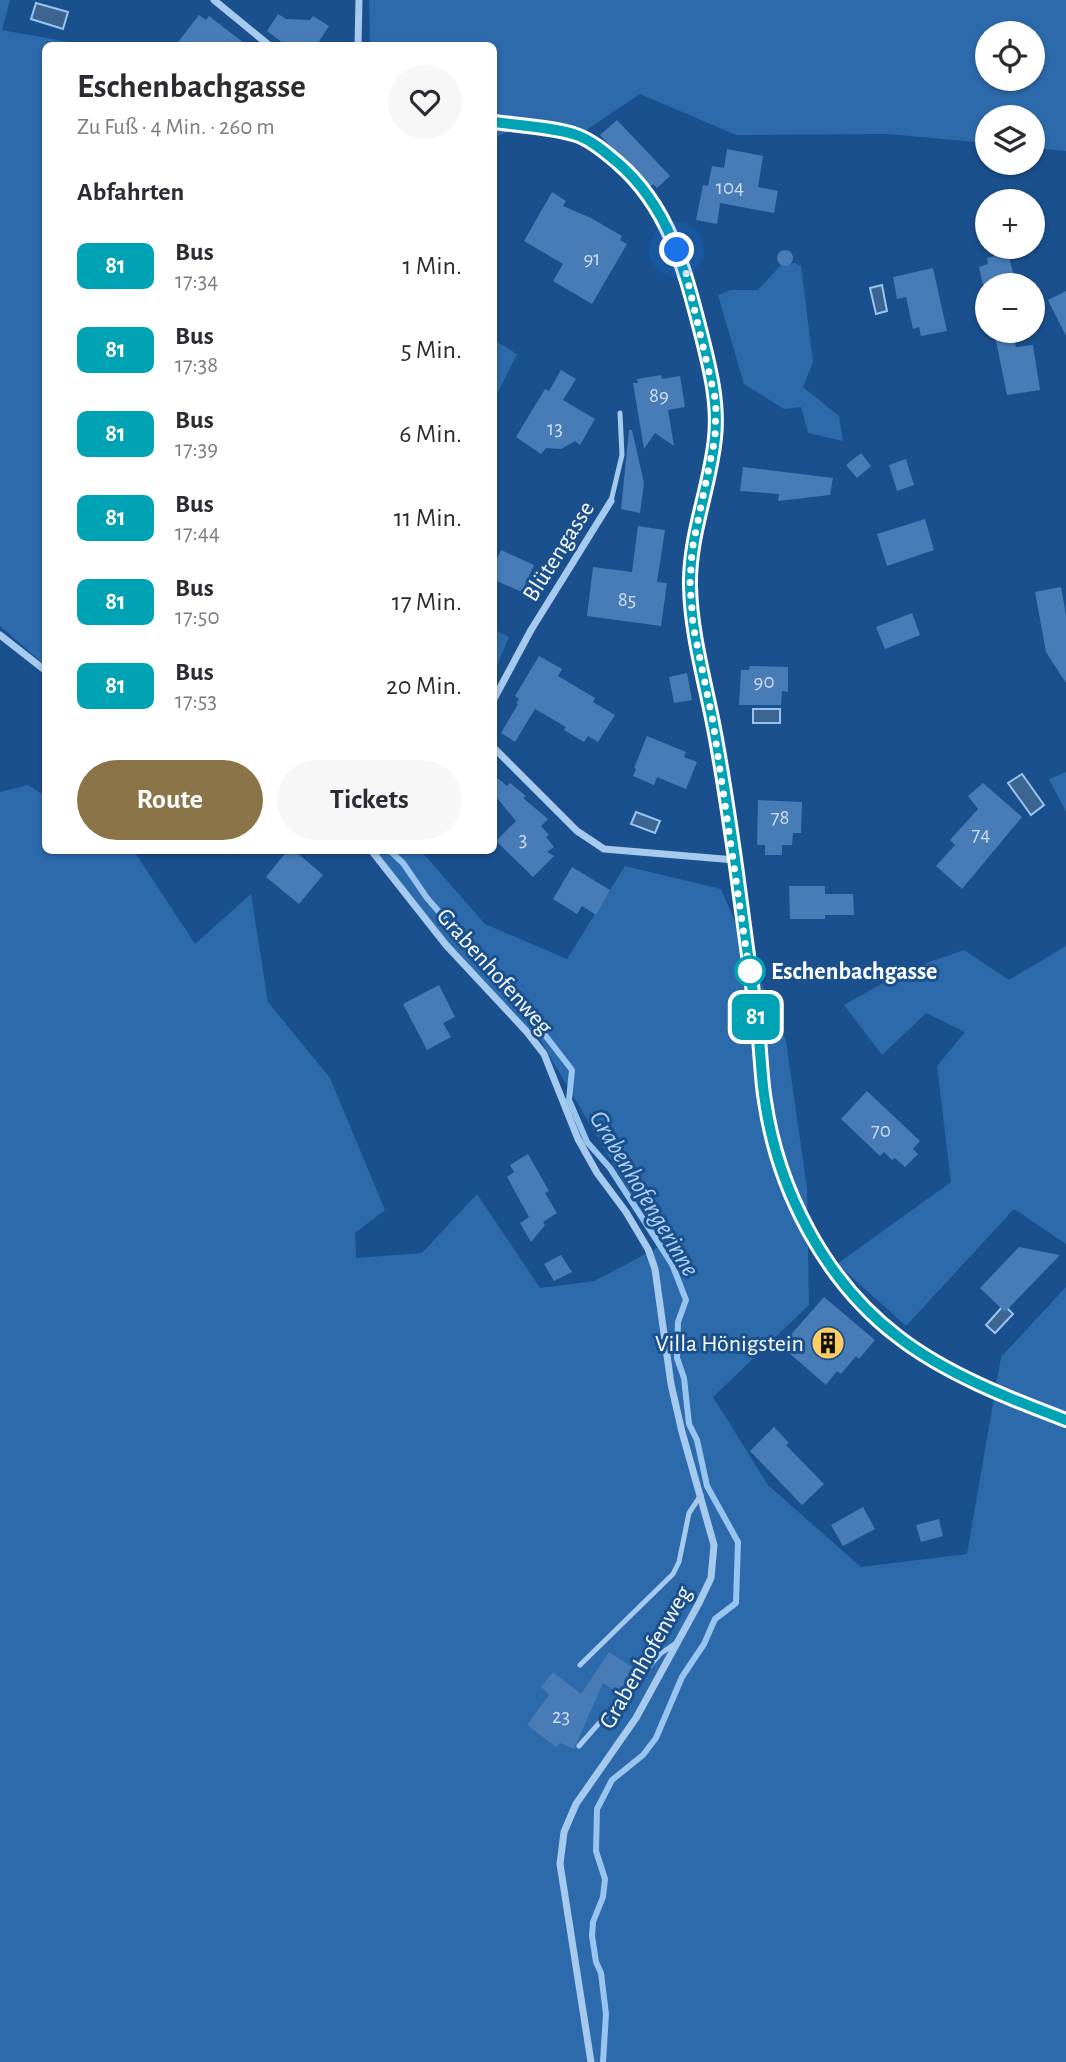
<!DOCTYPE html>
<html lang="de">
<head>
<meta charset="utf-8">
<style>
  :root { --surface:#fff; --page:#f7f7f7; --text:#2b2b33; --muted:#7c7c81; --accent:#8a7448 }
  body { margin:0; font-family:"Alegreya Sans",sans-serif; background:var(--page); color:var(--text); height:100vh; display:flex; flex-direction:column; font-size:26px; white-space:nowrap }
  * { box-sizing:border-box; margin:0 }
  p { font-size:23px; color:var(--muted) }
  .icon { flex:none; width:38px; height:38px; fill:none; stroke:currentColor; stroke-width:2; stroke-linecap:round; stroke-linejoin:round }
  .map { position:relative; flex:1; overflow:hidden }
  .sheet { position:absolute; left:42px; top:42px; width:455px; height:812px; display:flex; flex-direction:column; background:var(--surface); border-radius:10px; box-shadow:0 2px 5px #0004 }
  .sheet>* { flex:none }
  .badge { padding:0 14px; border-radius:10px; font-size:24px; line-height:46px }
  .controls { position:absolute; left:975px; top:21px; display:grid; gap:14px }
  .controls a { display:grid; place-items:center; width:70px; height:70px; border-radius:50%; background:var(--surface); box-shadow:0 2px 5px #0004; font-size:35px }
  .you { position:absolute; width:35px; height:35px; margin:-18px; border:5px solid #fff; border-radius:50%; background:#1a73e8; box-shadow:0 0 0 10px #1a73e833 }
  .map>.badge { position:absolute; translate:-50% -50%; box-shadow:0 0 0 4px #fff }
  h2 { padding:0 35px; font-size:26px; line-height:63px }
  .round { display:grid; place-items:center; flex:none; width:74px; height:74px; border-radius:37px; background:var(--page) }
  .head { display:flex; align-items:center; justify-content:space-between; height:119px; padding:0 35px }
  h1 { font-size:33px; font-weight:700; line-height:52px }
  .action { display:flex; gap:14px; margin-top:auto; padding:14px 35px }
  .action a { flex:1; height:80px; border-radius:42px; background:var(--accent); color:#fff; font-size:28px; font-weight:700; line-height:80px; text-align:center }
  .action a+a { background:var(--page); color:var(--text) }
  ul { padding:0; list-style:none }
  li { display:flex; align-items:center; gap:21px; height:84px; padding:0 35px }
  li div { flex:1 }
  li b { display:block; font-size:26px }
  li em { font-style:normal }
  li .badge { min-width:77px; font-weight:700; text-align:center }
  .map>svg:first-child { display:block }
  .green { fill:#2d6aab; fill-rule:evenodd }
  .water { fill:#3e6591; stroke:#98c4f0; stroke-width:2 }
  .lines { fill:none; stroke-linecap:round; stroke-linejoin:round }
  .stream { stroke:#98c4f0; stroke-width:6 }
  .building { fill:#477cb7 }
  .lane { stroke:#a6c9ee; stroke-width:5 }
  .street { stroke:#a6c9ee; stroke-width:7 }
  .line-casing { stroke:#fff; stroke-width:16 }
  .line { stroke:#00a3b4; stroke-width:10 }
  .walk { stroke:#fff; stroke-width:7; stroke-dasharray:0 12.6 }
  .stop-dot { fill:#fff; stroke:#00a3b4; stroke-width:3.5 }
  .labels { text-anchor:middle; stroke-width:6; stroke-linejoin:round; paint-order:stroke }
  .number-label { font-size:21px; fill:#d1deed }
  .street-label { font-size:24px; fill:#fff; stroke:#1a508d }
  .stop-label { font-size:24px; font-weight:bold; fill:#fff; stroke:#1a508d; text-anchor:start }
  .poi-label { font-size:24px; fill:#fff; stroke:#1a508d; text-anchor:end }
  .water-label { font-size:26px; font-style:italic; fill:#b2d3f5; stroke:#1a508d }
</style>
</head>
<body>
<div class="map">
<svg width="1066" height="2062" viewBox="0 0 1066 2062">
  <rect width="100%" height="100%" fill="#1a508d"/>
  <path class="green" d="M0,0h10l-8,30 83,15 -39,1 -1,619 -45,-39z
    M369,0h697v151l-33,-3 -1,-31h-45v26l-100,-9 -151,1 -96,-41 -58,39 -62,-7 -26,12v-92l-124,-1zM987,33h45v46h-45z
    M795,263l6,3 12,96 -10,25 36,29 4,25 -35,-8 -7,-26 -17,2 -40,-25 -26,-89 13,-5h27l23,-25z
    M494,340l23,14 -23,46z
    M494,629l15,8 -15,35z
    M1066,772v40l-17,-33z
    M28,785l17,11 1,54 88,1 61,93 56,-50 17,108 62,76 55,132 -30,23 1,25 66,-5 55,-59 63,94 54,-7 67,-35 -120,-205 -95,-96 -75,-94h50l64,73 82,35 58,-93 96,23 65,152 21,147 2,117 -96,92 55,88 93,82 106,-13 34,-197 65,-70v775h-1066v-1270z
    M1066,946v298l-52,-35 -108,117 -69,-62 114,-82 -14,-116 28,-34 -39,-19 -44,42 -38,-50 62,-35 58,-20 45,30z"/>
  <path class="water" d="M36,3l32,9 -5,17 -32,-10z
    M882,285l5,26 -11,3 -6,-26z
    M753,709h27v14h-27z
    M1022,774l22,31 -13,10 -23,-32z
    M636,812l24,9 -5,12 -24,-9z
    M1004,1305l9,9 -18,19 -9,-8z"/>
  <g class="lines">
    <path class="stream" d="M389,850l14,13 24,35 39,45 38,39 68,88 -3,30 18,42 23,26 62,96 14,36 -8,22 -1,36 7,20 5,46 8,16 10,46 31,56 -2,61 -21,16 -11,25 -22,33 -26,61 -13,17 -31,25 -15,29 -1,42 9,28 -2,18 -10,25 -1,14 4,26 5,11 5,41 -3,48"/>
  </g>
  <path class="building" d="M278,14l8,5 24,1 3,-4 16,10 -13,20h-29l-20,-15z
    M199,15l7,5 3,-4 39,30h-73z
    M617,120l53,56 -13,12 -4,-4 -4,4 -49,-53z
    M727,149l36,7 -5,31 20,4 -4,22 -54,-10 -3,21 -21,-4 7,-35 5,1 4,-20 12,2z
    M552,192l14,9 -3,5 28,12 31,18 -2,4 7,4 -35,60 -39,-23 10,-17 -39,-23z
    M777 258a8 8 0 1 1 16 0a8 8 0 1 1-16 0Z
    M1008,253l8,32h-33l-4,-18 9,-3 -1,-6z
    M933,268l14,63 -26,5 -2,-9 -6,2 -7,-32 -9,2 -4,-22z
    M1066,291v45l-18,-36z
    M994,331h19l3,16 17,-2 7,45 -33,5z
    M561,370l15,9 -13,21 32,19 -15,26 -5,-4 -14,8 -15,-1 -5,6 -25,-17 29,-48 4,2z
    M661,375l1,4 18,-3 5,31 -17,3 6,36 -19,-13 -11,16 -11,-66h5l-1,-4z
    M629,430h3l12,53 -4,30 -19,-4z
    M861,453l10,13 -14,12 -11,-13z
    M906,459l8,26 -17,6 -8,-26z
    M743,467l90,11 -3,17 -52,6 1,-7 -39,-3z
    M925,519l9,31 -47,16 -10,-32z
    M638,526l27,4 -8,52 10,1 -6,43 -74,-10 6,-49 39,5z
    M501,550l33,15 -12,27 -28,-12v-15z
    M1061,587l5,28v68l-20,-31 -11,-60z
    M912,613l8,22 -35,14 -9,-22z
    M539,656l23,13 -4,7 37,22 -2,4 22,13 -17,27 -10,-6 -4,6 -20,-12 2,-3 -31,-18 -20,33 -14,-9 17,-29 -2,-1 3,-4 -4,-3z
    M750,666l38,1v25l-6,-1 -1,14h-42l2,-35h8z
    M687,673l5,27 -18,3 -5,-26z
    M647,736l39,16 -2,5 13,5 -11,27 -29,-12 -3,8 -21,-9 3,-7 -2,-1z
    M494,775l13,11 3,-3 16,13 -3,2 25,21 -7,7 8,9 -3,2 8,10 -7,5 7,4 -21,21 -37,-36 20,-20 -22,-27z
    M983,783l39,34 -60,72 -26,-23 19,-21 -5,-5 28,-31 -10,-13z
    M758,800l44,2 -1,31h-8l-1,12h-10v10h-17v-10h-8z
    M288,850h6l29,25 -24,29 -33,-27z
    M572,867l38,23 -14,25 -14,-9 -5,8 -24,-15z
    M789,886h36v8h28l1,21h-29v4h-35z
    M439,985l16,32 -12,6 8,14 -24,13 -24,-46z
    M867,1091l53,50 -7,8 5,5 -13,13 -10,-9 -3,2 -8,-8 -4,4 -39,-37z
    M528,1154l21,37 -4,2 12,20 -14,9 2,3 -14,17 -11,-19 9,-6 -22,-40 7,-5 -4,-7z
    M1019,1247l41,8 -55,57 -25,-24z
    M561,1255l11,17 -18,9 -10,-17z
    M824,1297l51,43 -16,19 -3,-3 -15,18 -4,-3 -11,14 -45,-39z
    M774,1427l15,16 -3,2 38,39 -22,21 -52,-54z
    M863,1507l12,22 -32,17 -12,-21z
    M939,1519l4,17 -22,6 -5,-17z
    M609,1652l26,17 -17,24 -15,-10 -29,66 -14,-6 -4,4 -29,-22 22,-30 -8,-8 12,-15 28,22z"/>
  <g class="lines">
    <path class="lane" d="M611,501l11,-46 -2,-42
      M580,1665l93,-91 6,-12 10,-49 12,-18
      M579,1746l81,-92 16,-11"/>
    <path class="street" d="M214,0l56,46
      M358,46l1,-46
      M494,122c22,4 65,6 85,14 15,6 27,17 39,27 50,43 67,105 82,166 9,36 19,72 15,109 -5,50 -26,97 -25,148 1,47 15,93 23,140 9,46 16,93 23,140 7,55 15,109 22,164 3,24 3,48 7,71 14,100 75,207 164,258 43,24 91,44 137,61
      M0,635l46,36
      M494,699l37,-69 80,-129
      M494,748l83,83 27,18 131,11
      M371,850l75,95 81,87 17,22 34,85 19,34 29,39 22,37 7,20 16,115 11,48 32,113 -3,33 -12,25 -63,115 -60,86 -12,28 -4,32 31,198"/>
  </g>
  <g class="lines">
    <defs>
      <path id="line" d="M494,122c22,3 66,6 85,14 15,6 27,17 39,27 50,43 66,104 82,166 9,36 19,72 15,109 -5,50 -26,97 -25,148 1,45 13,88 22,132 10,49 17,99 24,148 7,55 15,109 22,164 3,24 3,48 7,71 13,89 60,180 132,235 47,37 113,63 169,84"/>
    </defs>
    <use href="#line" class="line-casing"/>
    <use href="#line" class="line"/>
    <path class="walk" d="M677,250l8,19 31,133 -1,36 -23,112 -2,34 3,41 20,97 38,261 -1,-12"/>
  </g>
  <defs>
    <symbol id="building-disc" viewBox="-11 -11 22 22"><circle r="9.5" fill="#ffcd62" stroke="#1a508d"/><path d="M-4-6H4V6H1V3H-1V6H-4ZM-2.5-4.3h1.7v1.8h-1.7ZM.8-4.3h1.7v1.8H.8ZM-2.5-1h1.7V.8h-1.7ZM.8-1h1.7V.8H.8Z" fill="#111"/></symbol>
  </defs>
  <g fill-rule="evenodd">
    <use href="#building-disc" x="809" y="1324" width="38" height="38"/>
  </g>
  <circle class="stop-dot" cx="750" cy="971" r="14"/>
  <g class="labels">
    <g class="number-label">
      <text x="730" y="194">104</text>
      <text x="592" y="265">91</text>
      <text x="659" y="402">89</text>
      <text x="555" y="435">13</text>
      <text x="627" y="606">85</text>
      <text x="764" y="688">90</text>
      <text x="780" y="824">78</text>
      <text x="981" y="841">74</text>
      <text x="523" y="846">3</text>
      <text x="881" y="1137">70</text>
      <text x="561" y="1723">23</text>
    </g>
    <g class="street-label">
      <text transform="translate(558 551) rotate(-58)" y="8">Blütengasse</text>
      <text transform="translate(495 971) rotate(48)" y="8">Grabenhofenweg</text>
      <text transform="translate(645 1657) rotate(-60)" y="8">Grabenhofenweg</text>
    </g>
    <g class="stop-label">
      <text x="771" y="979">Eschenbachgasse</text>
    </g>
    <g class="poi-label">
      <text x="804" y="1351">Villa Hönigstein</text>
    </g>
    <g class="water-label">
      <text transform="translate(645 1193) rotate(59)" y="9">Grabenhofengerinne</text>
    </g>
  </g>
</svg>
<div class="controls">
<a><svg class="icon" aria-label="locate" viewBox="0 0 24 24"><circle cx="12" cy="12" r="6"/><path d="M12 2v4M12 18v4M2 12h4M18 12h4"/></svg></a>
<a><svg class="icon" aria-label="layers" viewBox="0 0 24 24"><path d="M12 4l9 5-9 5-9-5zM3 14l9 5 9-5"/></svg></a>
<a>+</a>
<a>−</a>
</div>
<div class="you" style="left:677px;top:250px"></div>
<b class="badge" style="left:756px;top:1017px;background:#00a3b4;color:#fff">81</b>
<section class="sheet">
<div class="head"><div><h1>Eschenbachgasse</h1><p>Zu Fuß · 4 Min. · 260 m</p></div><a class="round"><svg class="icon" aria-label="heart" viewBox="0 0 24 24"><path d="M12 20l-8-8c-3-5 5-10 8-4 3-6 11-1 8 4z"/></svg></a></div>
<h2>Abfahrten</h2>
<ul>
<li><span class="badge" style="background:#00a3b4;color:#fff">81</span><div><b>Bus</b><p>17:34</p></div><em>1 Min.</em></li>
<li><span class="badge" style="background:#00a3b4;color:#fff">81</span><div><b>Bus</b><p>17:38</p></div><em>5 Min.</em></li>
<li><span class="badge" style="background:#00a3b4;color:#fff">81</span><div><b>Bus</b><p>17:39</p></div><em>6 Min.</em></li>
<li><span class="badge" style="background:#00a3b4;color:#fff">81</span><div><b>Bus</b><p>17:44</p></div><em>11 Min.</em></li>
<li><span class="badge" style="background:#00a3b4;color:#fff">81</span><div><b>Bus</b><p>17:50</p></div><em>17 Min.</em></li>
<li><span class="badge" style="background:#00a3b4;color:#fff">81</span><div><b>Bus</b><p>17:53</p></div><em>20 Min.</em></li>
</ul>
<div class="action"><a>Route</a><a>Tickets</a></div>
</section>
</div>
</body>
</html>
